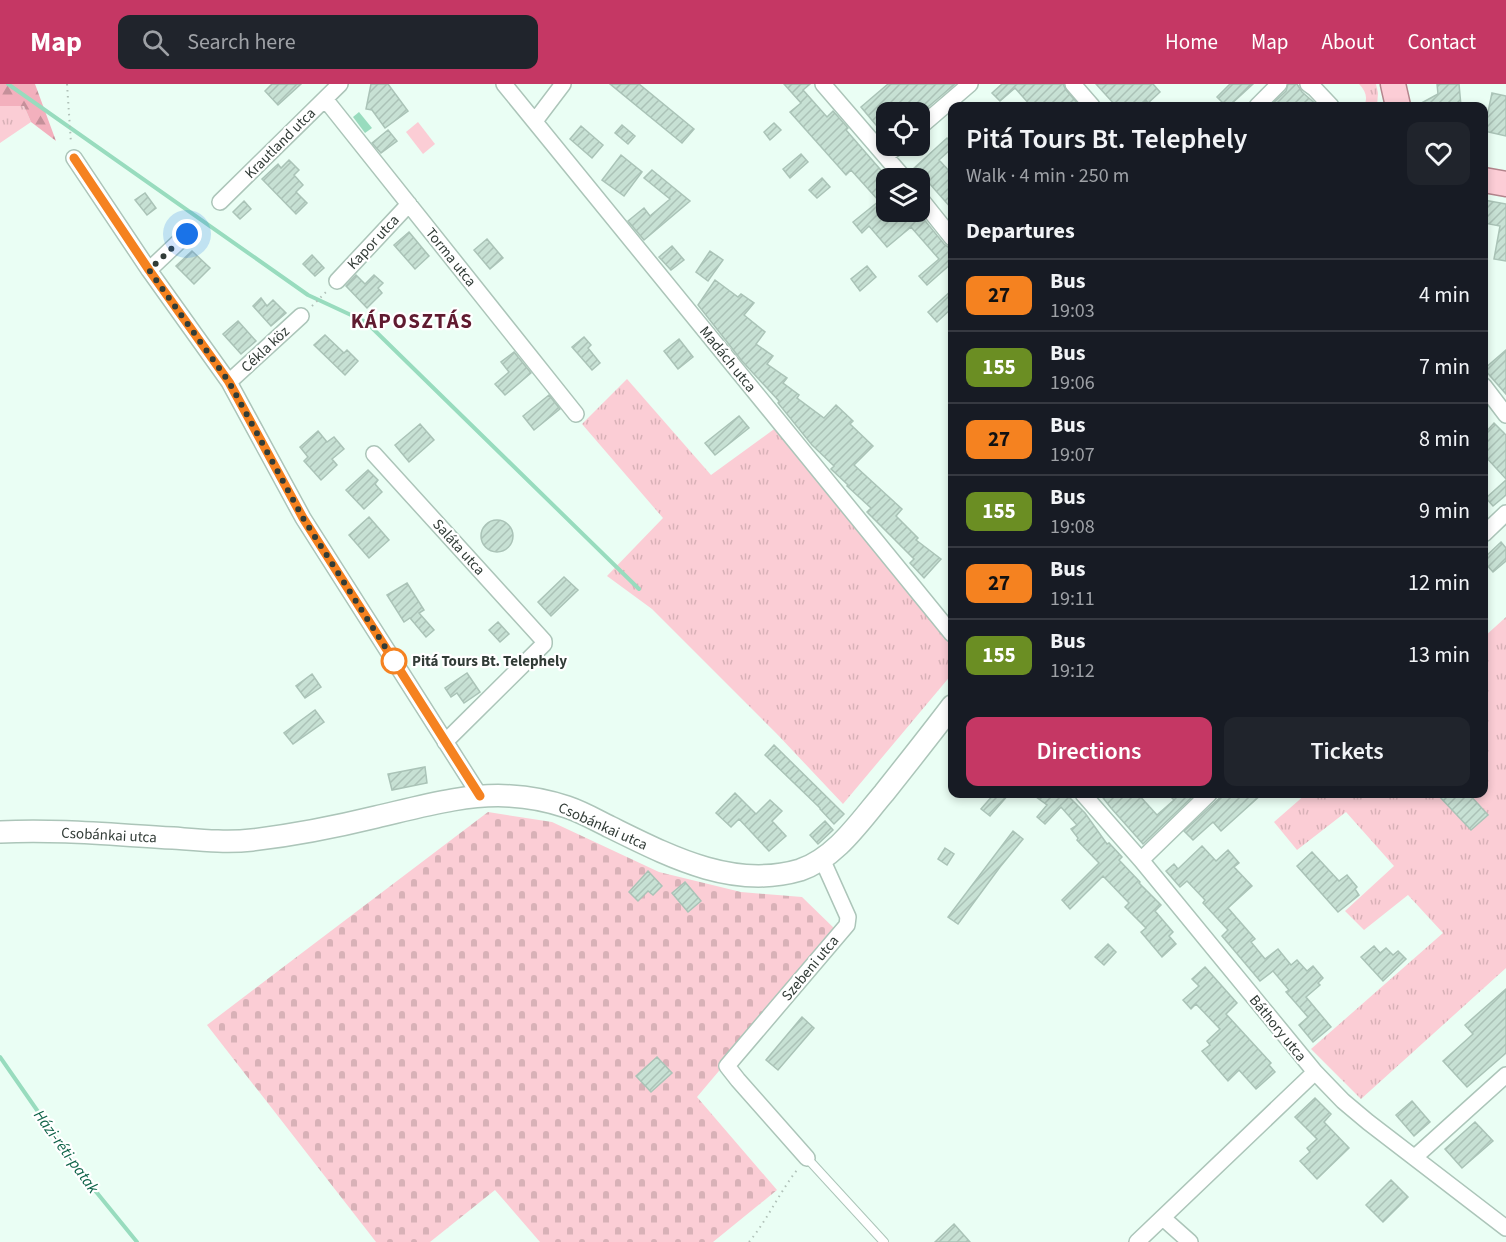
<!DOCTYPE html>
<html lang="en">
<head>
<meta charset="utf-8">
<style>
  :root { --surface:#171b24; --page:#20242c; --text:#f1f3f6; --muted:#9ea1a6; --line:#363941; --accent:#c53764 }
  body { margin:0; font-family:"Source Sans 3",sans-serif; background:var(--page); color:var(--text); height:100vh; display:flex; flex-direction:column; font-size:22px; white-space:nowrap }
  * { box-sizing:border-box; margin:0 }
  p { font-size:20px; color:var(--muted) }
  .icon { flex:none; width:33px; height:33px; fill:none; stroke:currentColor; stroke-width:2; stroke-linecap:round; stroke-linejoin:round }
  .map { position:relative; flex:1; overflow:hidden }
  .sheet { position:absolute; left:948px; top:18px; width:540px; height:696px; display:flex; flex-direction:column; background:var(--surface); border-radius:12px; box-shadow:0 3px 9px #0003 }
  .sheet>* { flex:none }
  .badge { padding:0 12px; border-radius:9px; font-size:21px; line-height:39px }
  .tools { position:absolute; left:876px; top:18px; display:grid; gap:12px }
  .tools a { display:grid; place-items:center; width:54px; height:54px; border-radius:12px; background:var(--surface); box-shadow:0 3px 9px #0003; font-size:30px }
  .you { position:absolute; width:30px; height:30px; margin:-15px; border:4px solid #fff; border-radius:50%; background:#1a73e8; box-shadow:0 0 0 9px #1a73e833 }
  .map>.badge { position:absolute; translate:-50% -50%; box-shadow:0 0 0 3px #fff }
  h2 { padding:0 18px; font-size:22px; line-height:54px }
  .round { display:grid; place-items:center; flex:none; width:63px; height:63px; border-radius:12px; background:var(--page) }
  .overview { display:flex; align-items:center; justify-content:space-between; height:102px; padding:0 18px }
  h1 { font-size:28px; font-weight:600; line-height:45px }
  .button { display:flex; gap:12px; margin-top:auto; padding:12px 18px }
  .button a { flex:1; height:69px; border-radius:12px; background:var(--accent); color:#fff; font-size:24px; font-weight:600; line-height:69px; text-align:center }
  .button a+a { background:var(--page); color:var(--text) }
  ul { padding:0; list-style:none }
  li { display:flex; align-items:center; gap:18px; height:72px; padding:0 18px; border-top:2px solid var(--line) }
  li div { flex:1 }
  li b { display:block; font-size:22px }
  li em { font-style:normal }
  li .badge { min-width:66px; font-weight:700; text-align:center }
  header { display:flex; align-items:center; gap:36px; box-sizing:border-box; height:84px; padding:0 30px; background:var(--accent); color:#fff }
  header strong { font-size:28px }
  nav { display:flex; gap:33px; margin-inline-start:auto; font-size:21px }
  .search { width:420px; height:54px; background:var(--page); display:flex; align-items:center; gap:15px; box-sizing:border-box; padding:0 21px; border-radius:12px; color:var(--muted); font-size:22px }
  .map>svg:first-child { display:block }
  .grass { fill:url(#grass-tufts) }
  .forest { fill:url(#forest-firs) }
  .cemetery { fill:url(#cemetery-stones) }
  .pitch { fill:#fbcdd5 }
  .water { fill:#98dcbe }
  .lines { fill:none; stroke-linecap:round; stroke-linejoin:round }
  .stream { stroke:#98dcbe; stroke-width:4 }
  .building { fill:url(#building-hatch); stroke:#aac3b7; stroke-width:1.5 }
  .service-casing { stroke:#acc5b9; stroke-width:10 }
  .minor-casing { stroke:#acc5b9; stroke-width:18 }
  .secondary-casing { stroke:#acc5b9; stroke-width:24 }
  .primary-casing { stroke:#b4858d; stroke-width:27 }
  .path { stroke:#b0c1b8; stroke-width:2; stroke-dasharray:1.5 4.5; stroke-linecap:butt }
  .service { stroke:#fff; stroke-width:8 }
  .minor { stroke:#fff; stroke-width:15 }
  .secondary { stroke:#fff; stroke-width:21 }
  .primary { stroke:#fccdd6; stroke-width:24 }
  .line-casing { stroke:#fff; stroke-width:14 }
  .line { stroke:#f58220; stroke-width:9 }
  .walk { stroke:#323c37; stroke-width:6; stroke-dasharray:0 10.8 }
  .stop-dot { fill:#fff; stroke:#f58220; stroke-width:3 }
  .labels { text-anchor:middle; stroke-width:4.5; stroke-linejoin:round; paint-order:stroke }
  .street-label { font-size:15px; fill:#323c37; stroke:#fff }
  .stop-label { font-size:15px; font-weight:bold; fill:#323c37; stroke:#fff; text-anchor:start }
  .water-label { font-size:16px; font-style:italic; fill:#0d6247; stroke:#fff }
  .district-label { font-size:21px; font-weight:bold; letter-spacing:1.5px; fill:#601b30; stroke:#fff }
</style>
</head>
<body>
<header>
<strong>Map</strong>
<div class="search"><svg class="icon" aria-label="search" viewBox="0 0 24 24"><circle cx="10" cy="10" r="6"/><path d="M15 15l6 6"/></svg>Search here</div>
<nav><a>Home</a><a>Map</a><a>About</a><a>Contact</a></nav>
</header>
<div class="map">
<svg width="1506" height="1158" viewBox="0 0 1506 1158">
  <defs>
    <pattern id="grass-tufts" width="24" height="20" patternUnits="userSpaceOnUse" patternTransform="scale(1.5)"><rect width="24" height="20" fill="#fbcdd5"/><path d="M3 7l-1-3M5 7V3M7 7l1-3M15 17l-1-3M17 17v-4M19 17l1-3" fill="none" stroke="#d8b1b7"/></pattern>
    <pattern id="forest-firs" width="22" height="20" patternUnits="userSpaceOnUse" patternTransform="scale(1.5)"><rect width="22" height="20" fill="#f3b0bd"/><path d="M5 1l3.5 6h-7zM16 11l3.5 6h-7z" fill="#c5909a"/></pattern>
    <pattern id="cemetery-stones" width="16" height="16" patternUnits="userSpaceOnUse" patternTransform="scale(1.5)"><rect width="16" height="16" fill="#fbcdd5"/><path d="M2 7V4a2 2 0 0 1 4 0v3zM10 15v-3a2 2 0 0 1 4 0v3z" fill="#d8b1b7"/></pattern>
    <pattern id="building-hatch" width="6" height="6" patternUnits="userSpaceOnUse" patternTransform="scale(1.5)"><rect width="6" height="6" fill="#c7e1d4"/><path d="M-1 1l2-2M0 6l6-6M5 7l2-2" fill="none" stroke="#abc2b7"/></pattern>
  </defs>
  <rect width="100%" height="100%" fill="#eafef4"/>
  <path class="grass" d="M1359,0h17l2,9 -1,13h-13c4,-8 2,-15 -5,-22z
    M0,22h24l7,16 -31,21z
    M627,295l84,96 66,-48 175,215v32l-109,130 -66,-70 -125,-125 -45,-33 56,-58 -81,-94z
    M1506,533v351l-145,131 -50,-50 132,-116 -35,-38 -44,35 -19,-19 49,-45 -48,-54 -49,38 -23,-28 32,-28h178v-157z"/>
  <path class="forest" d="M0,0h35l21,57 -25,-19 -7,-16h-24z"/>
  <path class="cemetery" d="M488,728l64,10 107,50 82,20 61,5 35,34 -140,166 80,93 -64,52h-173l-45,-52 -65,52h-54l-169,-217z"/>
  <path class="pitch" d="M418,38l17,22 -12,10 -17,-22z"/>
  <path class="water" d="M359,28l13,16 -7,5 -12,-16z"/>
  <g class="lines">
    <path class="stream" d="M8,0l300,211 58,27 273,267
      M0,973l80,115 57,70"/>
  </g>
  <path class="building" d="M272,0h29l-23,21 -13,-14z
    M371,0h17l20,27 -23,17 -13,-18 -6,-1z
    M610,0h29l55,45 -12,14z
    M784,0h26l-7,6 24,27 6,-6 15,17 -2,2 40,46v36h32l26,32 4,3 4,1v15l-25,22 -8,-9 20,-17 -28,-32 -24,20 -18,-21 -7,7 -9,-11 26,-21 -28,-31 -5,5 -56,-63 11,-9z
    M888,0h67l-33,28h-36v25l-25,-30z
    M1002,0h61l3,6 14,16h-49l-16,-18 -15,13 -8,-8z
    M1096,0h57l7,8 -12,11 -2,-3 -7,6h-23z
    M1230,0h23l-24,22h-3l-9,-9z
    M1288,0h9l5,8 16,14h-48l16,-15z
    M1437,0h22l2,22h-45l22,-12z
    M1492,9l14,3v40l-22,-5z
    M774,39l7,7 -11,10 -6,-8z
    M622,41l13,11 -7,8 -13,-11z
    M581,42l22,19 -11,13 -22,-19z
    M388,46l9,11 -16,12 -9,-10z
    M947,54l5,6v4l-13,12 13,14v35l-30,-34 -2,2 -7,-8z
    M801,70l7,8 -18,16 -7,-9z
    M621,71l21,17 -18,24 -22,-16z
    M289,76l10,10 -5,5 9,10 -7,7 11,11 -11,11 -34,-35 16,-15 3,4z
    M652,86l38,31 -46,39 -16,-19 16,-13 6,8 20,-17 -26,-21z
    M822,94l8,9 -13,11 -8,-8z
    M145,109l11,15 -9,7 -12,-15z
    M1484,116l22,4v57l-12,-2 6,-33 -16,-3z
    M244,117l7,8 -11,10 -7,-7z
    M409,148l20,24 -14,13 -21,-24z
    M487,155l16,19 -13,11 -16,-19z
    M672,162l12,14 -13,10 -12,-13z
    M192,167l18,17 -16,16 -18,-18z
    M710,167l13,9 -15,21 -12,-9z
    M312,171l12,13 -9,8 -12,-12z
    M867,182l9,11 -16,14 -9,-12z
    M356,191l9,9 9,-9 9,8 -5,5 4,5 -15,15 -21,-22z
    M715,196l23,17 3,-3 13,9 -10,12 21,17 -9,12 17,12 -6,8 20,14 -4,5 16,12 -2,3 27,20 12,-13 17,16 -3,3 23,22 -19,19 48,44 -6,7 22,22 -2,2 25,19 -17,19 -14,-15 4,-4 -47,-47 4,-4 -24,-22 1,-1 -17,-16 3,-3 -22,-21 -34,-42 1,-2 -37,-40 -44,-56z
    M952,206v18l-15,14 -9,-10z
    M261,214l6,8 6,-6 13,13 -15,13 -18,-20z
    M238,237l18,20 -15,13 -18,-20z
    M325,251l19,18 3,-3 11,11 -13,14 -31,-30z
    M584,253l7,8 -3,3 12,15 -8,7 -20,-23z
    M679,255l14,18 -15,12 -14,-18z
    M1506,266v44l-22,-25z
    M514,268l17,21 -26,22 -10,-11 14,-12 -8,-10z
    M549,311l11,14 -26,21 -11,-14z
    M739,332l10,12 -34,27 -10,-12z
    M1494,339l12,12v44l-22,-24v-21z
    M420,340l14,16 -25,22 -14,-17z
    M318,347l9,11 7,-5 10,12 -12,10 5,6 -16,15 -17,-19 4,-4 -8,-10z
    M368,386l10,10 -3,4 7,8 -18,17 -18,-19z
    M1506,396v15l-13,11 -7,-8z
    M369,433l20,23 -20,18 -20,-23z
    M481 452a16 16 0 1 1 32 0a16 16 0 1 1-32 0Z
    M1501,458l5,6v13l-13,11 -9,-10v-4z
    M564,493l14,13 -27,26 -13,-14z
    M407,499l17,27 -5,3 15,17 -8,7 -16,-19 -6,4 -17,-27z
    M498,538l11,12 -9,8 -11,-12z
    M467,589l13,19 -16,11 -7,-10 -6,4 -6,-9z
    M312,590l9,13 -16,11 -9,-12z
    M315,626l9,12 -31,22 -9,-11z
    M774,661l70,69 -10,10 -14,-15v-1l-55,-53z
    M425,683l2,16 -35,7 -4,-16z
    M735,709l21,21 14,-14 12,11 -10,10 14,15 -17,15 -30,-32 -8,8 -15,-14z
    M994,710h15l-19,22 -9,-7z
    M1032,710h34l19,19 22,31 2,-1 13,14 -3,3 21,22 -1,1 22,22 -6,6 18,21 -4,4 7,8 -14,13 -21,-25 5,-4 -21,-21 4,-4 -26,-27 -33,33 -8,-9 37,-37 -22,-23 1,-2 -7,-9 6,-4 -16,-18 -16,17 -8,-7 10,-12z
    M1100,710h38l19,21 17,-15 -6,-6h22l3,2 -50,48 -32,-36z
    M1224,710h38l-41,37 -8,-9 -20,18 -9,-9z
    M1437,710h32l19,21 -17,15z
    M825,737l8,9 -15,14 -8,-9z
    M1013,747l10,8 -23,28 -42,57 -10,-7z
    M1202,762l14,15 12,-11 11,13 -5,4 18,19 -24,22 27,31 -4,3 14,17 13,-10 13,16 6,-5 10,11 6,-5 10,12 -5,5 2,2 -14,12 25,30 -18,15 -14,-17 9,-8 -22,-25 3,-2 -16,-19 -13,10 -38,-45 6,-6 -25,-27 2,-3 -18,-19 -7,6 -14,-16 8,-7 4,5z
    M945,764l9,6 -7,11 -9,-6z
    M1312,768l27,29 8,-6 10,12 -2,2 4,6 -21,17 -41,-46z
    M648,787l14,15 -9,9 -5,-4 -10,10 -9,-9z
    M685,798l16,19 -13,11 -16,-19z
    M1108,860l8,8 -12,13 -9,-8z
    M1374,862l6,7 6,-5 7,7 5,-4 8,8 -23,22 -22,-24z
    M1205,883l32,36 -11,11 45,49 -2,2 6,7 -19,17 -17,-19 -11,11 -26,-30 8,-6 -3,-4 13,-12 -24,-25 -5,5 -8,-9 16,-14 -7,-7z
    M1506,905v64l-39,34 -24,-26 30,-27 -8,-9z
    M802,933l12,11 -36,42 -12,-10z
    M657,973l15,16 -21,19 -15,-16z
    M1315,1014l16,16 -7,8 25,26 -32,31 -17,-18 10,-9 -3,-4 10,-9 -22,-22z
    M1412,1017l18,21 -16,14 -18,-21z
    M1475,1038l18,19 -31,27 -17,-19z
    M1391,1096l17,17 -25,25 -17,-17z
    M954,1140l16,18h-35z"/>
  <g class="lines">
    <defs>
      <path id="service" d="M807,1074l77,84"/>
      <path id="minor" d="M504,0l448,550
        M823,0l81,94
        M1073,0l19,22
        M1308,0l7,5 16,17
        M325,15l251,315
        M1257,22l22,-22
        M535,37l28,-37
        M920,43l50,-43
        M885,72l13,-10
        M74,74l75,112 80,112 74,136 177,278
        M920,114l32,40
        M220,118l120,-118
        M149,186l38,-36
        M337,197l72,-77
        M229,298l72,-66
        M1484,302l22,29
        M374,370l170,187v3l-99,98
        M1484,450l22,-21
        M1083,710l58,66 174,212 28,29 25,21 138,106
        M1141,776l68,-66
        M1415,1073l91,-82
        M807,1074l-69,-78 -11,-14 120,-141 1,-8 -26,-58
        M1163,1134l27,24
        M1137,1158l178,-170"/>
      <path id="secondary" d="M0,748c58,-3 116,3 173,6 26,2 53,5 79,2 42,-5 83,-13 124,-23 43,-10 91,-24 134,-21 19,1 39,5 57,11 15,5 29,13 43,20 59,29 123,63 190,43 36,-12 60,-49 84,-77 23,-29 46,-58 68,-87"/>
      <path id="primary" d="M1393,0l5,22
        M1484,96l22,4"/>
    </defs>
    <use href="#service" class="service-casing"/>
    <use href="#minor" class="minor-casing"/>
    <use href="#secondary" class="secondary-casing"/>
    <use href="#primary" class="primary-casing"/>
    <path class="path" d="M67,0l4,59
      M312,222l15,-15
      M749,1158c19,-23 30,-49 48,-72"/>
    <use href="#service" class="service"/>
    <use href="#minor" class="minor"/>
    <use href="#secondary" class="secondary"/>
    <use href="#primary" class="primary"/>
  </g>
  <g class="lines">
    <defs>
      <path id="line" d="M74,74l75,112 80,112 74,136 177,278"/>
    </defs>
    <use href="#line" class="line-casing"/>
    <use href="#line" class="line"/>
    <path class="walk" d="M187,150l-38,36 80,112 74,136 91,143"/>
  </g>
  <circle class="stop-dot" cx="394" cy="577" r="12"/>
  <g class="labels">
    <g class="street-label">
      <text transform="translate(280 59) rotate(-45)" y="5">Krautland utca</text>
      <text transform="translate(373 158) rotate(-47)" y="5">Kapor utca</text>
      <text transform="translate(451 173) rotate(51)" y="5">Torma utca</text>
      <text transform="translate(265 265) rotate(-43)" y="5">Cékla köz</text>
      <text transform="translate(728 275) rotate(51)" y="5">Madách utca</text>
      <text transform="translate(459 463) rotate(48)" y="5">Saláta utca</text>
      <text transform="translate(603 742) rotate(24)" y="5">Csobánkai utca</text>
      <text transform="translate(109 751) rotate(3)" y="5">Csobánkai utca</text>
      <text transform="translate(810 884) rotate(-50)" y="5">Szebeni utca</text>
      <text transform="translate(1278 944) rotate(51)" y="5">Báthory utca</text>
    </g>
    <g class="stop-label">
      <text x="412" y="582">Pitá Tours Bt. Telephely</text>
    </g>
    <g class="water-label">
      <text transform="translate(67 1067) rotate(54)" y="6">Házi-réti-patak</text>
    </g>
    <g class="district-label">
      <text x="412" y="244">KÁPOSZTÁS</text>
    </g>
  </g>
</svg>
<div class="tools">
<a><svg class="icon" aria-label="locate" viewBox="0 0 24 24"><circle cx="12" cy="12" r="6"/><path d="M12 2v4M12 18v4M2 12h4M18 12h4"/></svg></a>
<a><svg class="icon" aria-label="layers" viewBox="0 0 24 24"><path d="M12 4l9 5-9 5-9-5zM3 14l9 5 9-5"/></svg></a>
</div>
<div class="you" style="left:187px;top:150px"></div>
<section class="sheet">
<div class="overview"><div><h1>Pitá Tours Bt. Telephely</h1><p>Walk · 4 min · 250 m</p></div><a class="round"><svg class="icon" aria-label="heart" viewBox="0 0 24 24"><path d="M12 20l-8-8c-3-5 5-10 8-4 3-6 11-1 8 4z"/></svg></a></div>
<h2>Departures</h2>
<ul>
<li><span class="badge" style="background:#f58220;color:#111">27</span><div><b>Bus</b><p>19:03</p></div><em>4 min</em></li>
<li><span class="badge" style="background:#6b8e23;color:#fff">155</span><div><b>Bus</b><p>19:06</p></div><em>7 min</em></li>
<li><span class="badge" style="background:#f58220;color:#111">27</span><div><b>Bus</b><p>19:07</p></div><em>8 min</em></li>
<li><span class="badge" style="background:#6b8e23;color:#fff">155</span><div><b>Bus</b><p>19:08</p></div><em>9 min</em></li>
<li><span class="badge" style="background:#f58220;color:#111">27</span><div><b>Bus</b><p>19:11</p></div><em>12 min</em></li>
<li><span class="badge" style="background:#6b8e23;color:#fff">155</span><div><b>Bus</b><p>19:12</p></div><em>13 min</em></li>
</ul>
<div class="button"><a>Directions</a><a>Tickets</a></div>
</section>
</div>
</body>
</html>
